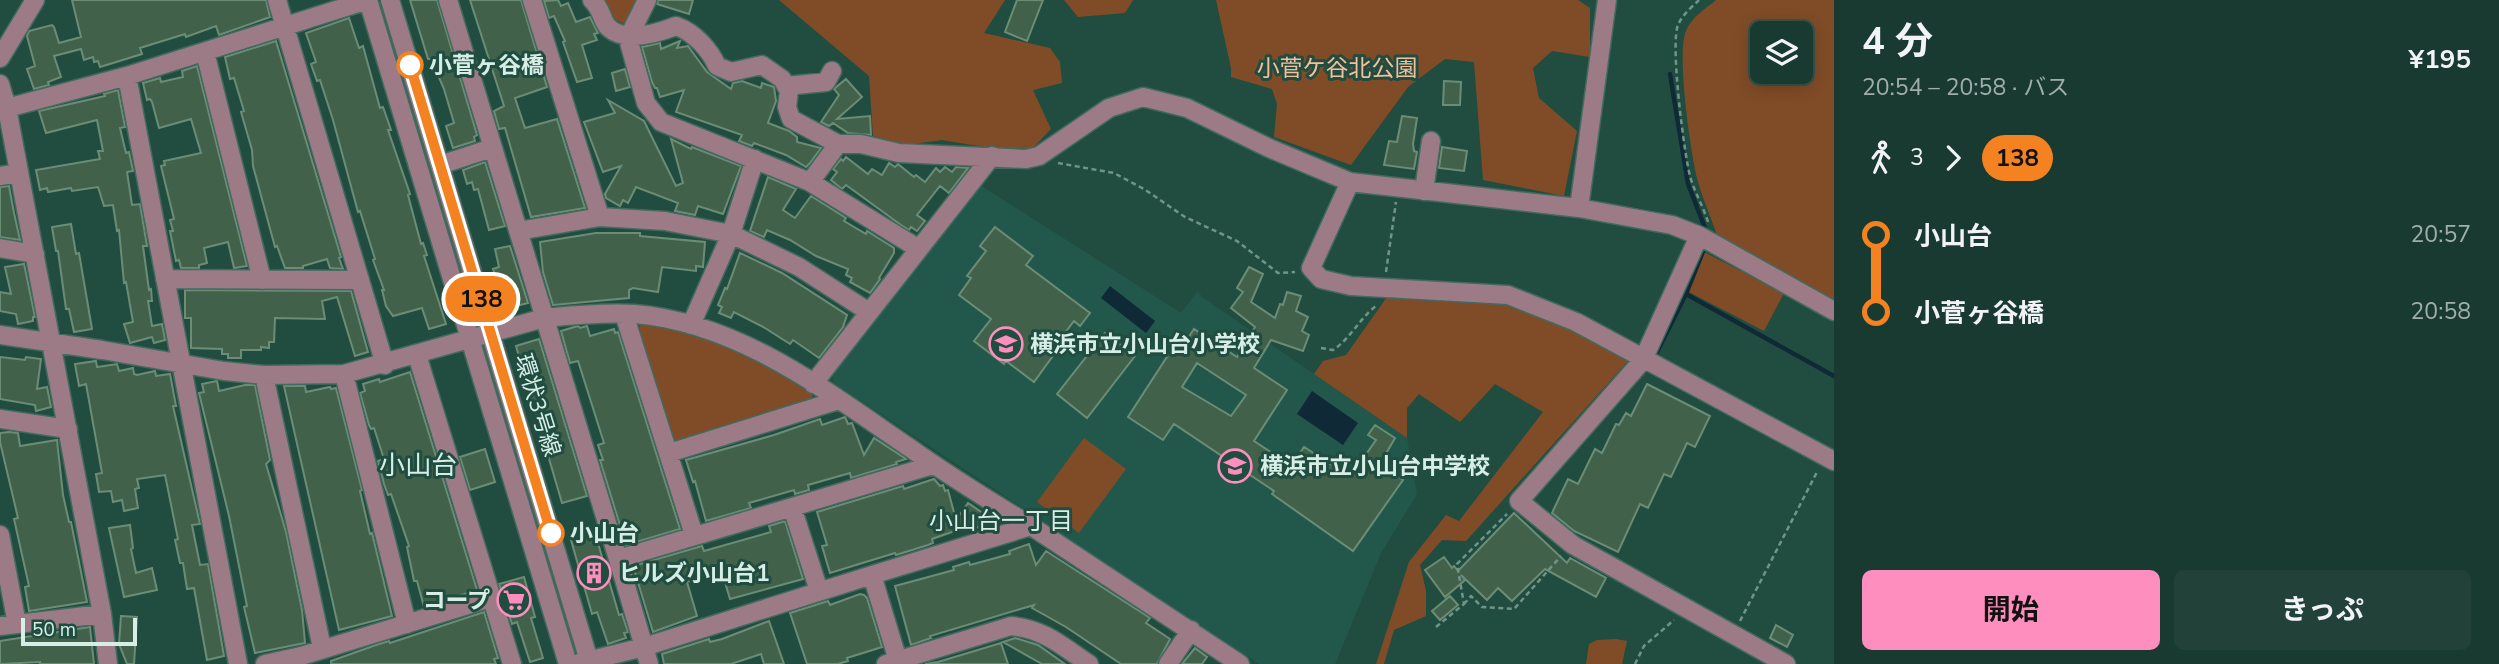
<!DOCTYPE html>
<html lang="ja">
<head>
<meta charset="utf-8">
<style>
  :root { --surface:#193a31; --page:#224139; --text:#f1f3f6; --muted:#9fadab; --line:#37544d; --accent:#fe8ebd }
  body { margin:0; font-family:"Nunito Sans","Noto Sans JP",sans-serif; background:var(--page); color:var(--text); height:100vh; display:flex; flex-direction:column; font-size:26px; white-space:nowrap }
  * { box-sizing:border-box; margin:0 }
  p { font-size:23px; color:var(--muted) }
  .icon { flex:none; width:38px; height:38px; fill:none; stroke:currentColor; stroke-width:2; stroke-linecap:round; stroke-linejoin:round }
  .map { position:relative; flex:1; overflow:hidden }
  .panel { display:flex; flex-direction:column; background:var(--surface); width:665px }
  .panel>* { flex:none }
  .badge { padding:0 14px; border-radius:23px; font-size:24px; line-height:46px }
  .buttons { position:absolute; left:1750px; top:21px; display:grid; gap:14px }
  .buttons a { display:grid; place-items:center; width:63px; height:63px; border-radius:10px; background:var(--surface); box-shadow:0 4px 18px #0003,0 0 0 2px var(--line); font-size:35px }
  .scale { position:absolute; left:21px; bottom:18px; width:116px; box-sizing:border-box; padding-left:7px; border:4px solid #d7eee6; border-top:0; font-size:19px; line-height:24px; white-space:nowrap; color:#d7eee6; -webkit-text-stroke:5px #214d41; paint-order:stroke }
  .map>.badge { position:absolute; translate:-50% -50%; box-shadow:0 0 0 4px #fff }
  .legs { display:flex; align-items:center; gap:10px; height:77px; padding:0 28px; font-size:23px }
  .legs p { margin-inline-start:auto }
  .summary { display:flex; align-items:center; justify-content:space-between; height:119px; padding:0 28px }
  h1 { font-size:38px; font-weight:700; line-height:52px }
  .button { display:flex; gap:14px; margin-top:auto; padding:14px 28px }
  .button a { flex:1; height:80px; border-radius:10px; background:var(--accent); color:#111; font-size:28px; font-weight:700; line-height:80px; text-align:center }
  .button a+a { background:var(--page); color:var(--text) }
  ul { padding:0 28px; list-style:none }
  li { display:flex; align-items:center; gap:24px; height:77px; font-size:26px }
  li i { display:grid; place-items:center; width:10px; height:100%; margin:0 9px; background:currentColor }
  li i::after { content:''; width:18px; height:18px; margin:-9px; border:5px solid; border-radius:50%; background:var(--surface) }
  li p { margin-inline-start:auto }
  li:first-child i { background:linear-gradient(#0000 50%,currentColor 0) }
  li:last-child i { background:linear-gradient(currentColor 50%,#0000 0) }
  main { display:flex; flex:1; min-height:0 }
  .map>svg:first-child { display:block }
  .built { fill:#22584b }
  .green { fill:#804c27; fill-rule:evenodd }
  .water { fill:#0f2936 }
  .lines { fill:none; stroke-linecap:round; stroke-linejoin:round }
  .stream { stroke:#0f2936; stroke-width:4.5 }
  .building { fill:#41614b; stroke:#6b8d75; stroke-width:2; fill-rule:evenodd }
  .minor-casing { stroke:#426a5f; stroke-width:21 }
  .path { stroke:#719489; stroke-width:2.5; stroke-dasharray:5 3.5; stroke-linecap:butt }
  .minor { stroke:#9c7b87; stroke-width:18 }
  .line-1-casing { stroke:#fff; stroke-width:16 }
  .line-1 { stroke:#f58220; stroke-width:10 }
  .stop-1-dot { fill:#fff; stroke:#f58220; stroke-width:3.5 }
  .labels { text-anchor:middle; stroke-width:6; stroke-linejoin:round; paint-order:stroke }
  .stop-label { font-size:23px; font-weight:bold; fill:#d7eee6; stroke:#214d41; text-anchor:start }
  .park-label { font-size:23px; fill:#f6bf9c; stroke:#214d41 }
  .poi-label { font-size:23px; font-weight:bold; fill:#d7eee6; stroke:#214d41; text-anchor:start }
  .street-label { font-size:23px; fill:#d7eee6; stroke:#214d41 }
  .neighbourhood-label { font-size:24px; fill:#d7eee6; stroke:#214d41 }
  .quarter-label { font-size:26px; fill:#d7eee6; stroke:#214d41 }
</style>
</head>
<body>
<main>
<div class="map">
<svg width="1834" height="664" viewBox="0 0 1834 664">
  <rect width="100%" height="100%" fill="#214d41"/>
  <path class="built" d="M980,185l201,128 17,-22 4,6 205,141 10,56 -36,59 -46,111h-76l-425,-281 -2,-8z"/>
  <path class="green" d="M599,0h41l-14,25 -12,-6 -8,-16z
    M779,0h226l-21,33 66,15 10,14 2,21 -29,7 18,39 -19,20 -42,-1 -48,-8 -37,5 -32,-9 -4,-60z
    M1064,0h69l-8,13 -47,4z
    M1216,0h362l12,8v49l-38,-6 -19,17 6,30 38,33 -13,65 -81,-16 -9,-118 -29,-3 -37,28 -57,78 -77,-28 3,-33 -5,-15 -41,-12v-9z
    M1716,0h118v303l-114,-60c-7,-20 -16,-41 -22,-61 -7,-26 -22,-129 -12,-151 5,-13 19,-22 30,-31zM1762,33h39v39h-39z
    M1702,251l82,42 -20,38 -81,-42z
    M1387,297c49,2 104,-3 151,15 30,11 62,32 91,48l-163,181 -24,-1 -22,25 6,26v25l-32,14 -10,34h-8l33,-102 37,-47 13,6 84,-109 -48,-28 -35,38 -41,-28 -12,14v30l-93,-64 9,-13 23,-6z
    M643,322l46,8 44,16 80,44 -1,12 -135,43 -7,-4 -31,-114z
    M1084,438l42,31 -47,64 -42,-31z
    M1616,639l11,2 -5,23h-36l3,-20 8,-4z"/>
  <path class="water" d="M1110,286l45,35 -9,12 -45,-35z
    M1312,391l46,32 -15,22 -46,-31z"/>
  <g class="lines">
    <path class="stream" d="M1670,74l18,110 17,44 -1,3
      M1631,209l26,5
      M1686,294l148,82
      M1653,360l33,-66 18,-45v-5"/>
  </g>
  <path class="building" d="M72,0h194l4,17 -51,18 -3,-9 -30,11 -1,-3 -45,14 2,6 -42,13 -2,-6 -4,1 -1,-5 -9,3 -3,-11 -27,7 7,21 -13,5 1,3 -15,4 -7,-20 8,-3 -8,-30 2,-5 23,-6 2,2 5,16 22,-6z
    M410,0h27l40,135 -3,2 1,4 -22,7 -7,-22 8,-3 -10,-34 -13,-30h-3z
    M470,0h51l26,87 -32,11 10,30 32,-9 28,89 -54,9 -26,-89 -6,1 -5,-18 10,-5z
    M558,0l3,6 7,-3 8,19 14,-5 8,16 -4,1 3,6 -15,5 10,33 -15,4 -14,-40 2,-1 -11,-25 -5,2 -5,-17z
    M658,0h35l-4,14 -32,-10z
    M1017,0h26l-16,41 -22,-9z
    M349,18l10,30 4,-2 17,62 3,-1 8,23h-3l22,64 -2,1 13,49 2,-1 4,12 -3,1 22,68 -17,5 -7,-21 -29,8 -7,-10 -4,-16h2l-11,-30 2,-1 -15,-48 -2,1 -25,-92 -13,-40 -3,1 -6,-17 5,-2 -10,-29z
    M276,41l65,216 -2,1 4,11 -13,-1 -3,-9 -24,7v2h-18l-8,-22 -2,1 -22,-81 -1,-16 -11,-38 3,-1 -10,-33 -4,1 -5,-22z
    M680,41l-3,7 11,-2 19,26 24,17 2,-6 9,-2 19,7 1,-5 12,4 2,14 -8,22 21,8 8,6v5l24,6 -11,15 -4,4 -20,-12 -32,-12 -2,3 -13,-5 3,-6 -66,-23 8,-22 -24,7 -3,-9h-2l-3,-6 -10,-35 18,-4 1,6z
    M197,66l50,200 -13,2 -6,-26 -24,6 3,15 -8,2v3h-18l-2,-8 -3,1 -6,-30h3l-3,-11 4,-1 -13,-53 4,-1 -1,-4 37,-8 -10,-34 -32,9 -7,-26 -2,-3 -3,1 -4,-17 17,-5 1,4 22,-5 -1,-6z
    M625,69l5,18 -14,4 -4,-18z
    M846,79l16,18 -25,22 33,-3 1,19 -23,-2 -15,-10 -4,3 -8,-4 18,-27 -5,-6z
    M1444,81l17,1 -1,23h-17z
    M118,90l7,37 -5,1 6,25 3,-1 4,19 -6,1 5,33 8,-1 7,42h-4l6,44 2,-1 1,12h-4l4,25 10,-2 3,16 -11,3 -2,-6 -22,6 -6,-19 9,-2 -7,-40 -2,1 -5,-53 -2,1 -4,-26 -9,1 -6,-19 -26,4 -1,-3 -23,4 -1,-4 -7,2 -4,-20 64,-11 -2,-8h5l-6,-31 -51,13 -7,-22 66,-15 -1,-2z
    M608,100l36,21 32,65 7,-3 -12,-44 20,10 1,-2 49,19 -18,48 -25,-8 -3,9 -20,-4 3,-8 -42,-16 -8,16 -5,-3 -3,6 -14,-8 -1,-4 16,-28 -18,6 -19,-50 31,-9z
    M1402,116l15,2 -4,26 1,7 3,1 -3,17 -30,-4 5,-24 8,1z
    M1442,147l25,4 -3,20 -25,-3z
    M846,157l22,17 4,-5 10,6 7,-12 6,4 3,-3 16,13 2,-2 9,7 11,-14 4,4 5,-5 7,5 4,-5 12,1 -19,25 -9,-7 -23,29 8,6 -8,10 -6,-4 -2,3 -8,-5 -55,-40 -4,4 -11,-9 6,-8 -4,-3 8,-10 2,2z
    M485,162l20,64 -16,4 -11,-41 -4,1 -2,-8 -5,2 -4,-14z
    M768,177l28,12 -13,21 12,8 16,-22 35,22 -2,3 22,13 1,-3 27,17v5l-15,25 1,1 -10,14 -20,-11 2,-4 -6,-3 2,-6 -32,-13 -26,-16 -23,-10 -3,7 -14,-6z
    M9,186l5,27 6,27 -20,-3v-50z
    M71,224l5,30 3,-1 13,76 -18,3 -5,-23h-3l-8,-58h-2l-4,-24z
    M995,227l38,29 -7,9 64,48 -10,13 -6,-5 -25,33 3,3 -18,25 -28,-21 -2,3 -30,-23 17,-22 -32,-24 12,-17 -4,-2 19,-25 -6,-5z
    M596,233h44v3l65,6 -2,25 -7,-1v5l-34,-4 -4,25 -25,-4 -4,2v8l-76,7 -10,-33 -3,-30z
    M510,246l18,57 -20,5 -6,-26 -4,1 -5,-14 6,-2 -4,-18z
    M740,253l42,20 65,42 -4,12 -24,31 -26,-18 -3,4 -25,-16 -31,-16 -3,6 -12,-5 3,-6 -4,-2 7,-17 2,1z
    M24,264l11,53h-2v4l-15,3 -2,-10 -16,-3v-19l11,2 -6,-27z
    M1249,267l14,7 -12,28 24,16 5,-14 3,1 4,-13 14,4 -5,15 12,6 -6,14 7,4 -6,16 -32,-11 -17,28 33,22 -33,51 38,25 12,-19 46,30 26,-37 -8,-5 7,-10 20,13 -15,26 23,16 -50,71 -81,-57 2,-3 -100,-67 -11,16 -35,-23 48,-74 6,4 12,-18 43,28 18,-30 -24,-19 12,-16 -6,-4zM1197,363l49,32 -15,21 -49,-29z
    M185,290l166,1 17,61 -13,4 -18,-59 -15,4 3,18 -50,-1 -1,24h-5v6l-8,-1v3h-20v8h-13v-4h-6v-5l-31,-1v-30h-6z
    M578,326l2,2 7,-2 3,10 24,-7 1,4 3,-1 62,197 -54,16 -26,-85h3l-5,-15 6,-2 -25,-79 -1,-3 -8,2 -9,-32z
    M1105,333l30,23 -48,62 -30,-24z
    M539,339l48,157 -25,7 -46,-157z
    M0,357l25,3 1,-3 15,2 -4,30 10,-2 4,20 -15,4 -1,-6 -35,-6z
    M96,361l1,6 20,-3 2,7 14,-3 1,6 3,1 18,-4 1,5 14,-2 6,32h-3l27,118 -8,1 8,40 8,-1 16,92 -17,4 -13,-72 -7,1 -4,-26h-3l-5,-23 3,-1 -13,-64 -28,4 2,9 -4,1 3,19 -14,3 -2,-11 -9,2 -2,-11 -12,1 -3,-18 6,-1 -16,-89 -7,2 -4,-22z
    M410,372l67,218 -53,17 -7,-26h-3l-7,-34 2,-1 -18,-52 -3,1 -4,-11 -6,-23 6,-2 -10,-31 -3,1 -2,-4 -9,-32 5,-2 -2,-7 16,-5 1,3z
    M217,381l2,10 26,-6h10l15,75 -4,4 20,68 16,78 3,33 -50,10 -11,-46 3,-1 -18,-90 -30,-123 5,-1 -2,-8z
    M1647,384l63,32 -15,31 -8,-4 -16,34 -7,-3 -16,34 -8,-4 -22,48 -44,-21 -22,-18 16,-34 10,5 17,-35 7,4 14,-29 3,1 7,-12 5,3z
    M284,386h21l1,6 24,-5 1,2 5,-1 26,102 -2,1 10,43 2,-1 20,83 -53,14z
    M845,417l3,7 4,-1 12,32 10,-17 32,21 -10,3 1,2 -46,14 -1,-5 -42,12 1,5 -14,4 -1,-4 -45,13 2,5 -45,13 -11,-40 -2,1 -7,-22 88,-25 46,-16 2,6z
    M9,432l9,1 2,13 37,-6 6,55 6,27h2l16,80 -58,9 -4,-24 4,-1 -15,-67 4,-1 -18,-76v-9z
    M485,449l10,33 -25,8 -10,-33z
    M934,479l6,7 3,-1 2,6 3,-1 8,30 12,-17 22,15 -8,11 -10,-4 -40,14 1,4 -5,2 -32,10 -1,-2 -65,20 -8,-27 5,-1 -10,-33 86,-26 1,3z
    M1514,513l53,50 3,-5 36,20 -10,19 -51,-28 -33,32 -14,-13 -11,12 -26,-25 4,5 -20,17 -20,-27 19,-13 8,11 2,-2 4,5z
    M785,521l18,58 -73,20 -9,-30 -34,13 10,34 -44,16 -20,-66 69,-20 2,5 67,-19 -2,-6z
    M130,525l3,23 -2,1 5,24 16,-5 5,22 -33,7 -15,-69z
    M595,533l24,82 3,-1 6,18 -4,1 2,5 -18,6 -11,-32 -5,2 -21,-74z
    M1029,544l7,21 10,-14 104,67 -4,5 24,16 -13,25h-36l-55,-37 -34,-19 2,-3 -104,31 1,2 -20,7 -16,-59 59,-16 -1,-3 16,-5 1,3 40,-11 -1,-3z
    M524,577l11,40 -4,1 12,40 -13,4 -13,-40 -5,2 -13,-40z
    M860,594l4,1 3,3 15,49 -35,11 1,3 -10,3h-31l-17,-51 38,-12 2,4z
    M1450,596l8,9 -18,15 -8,-9z
    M484,612l14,46 -4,1 2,5h-165v-3l45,-16 13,-4 1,2z
    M121,616l16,1 -3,47h-7l-8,-20z
    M769,621l15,43h-20l-3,-10 -30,10h-67l-2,-10 47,-15 1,3 12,-3z
    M1776,625l17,10 -6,12 -17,-9z
    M90,627l4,37h-54v-2l-40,2v-23z
    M1015,638l23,7 27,19h-23l-39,-22z
    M1001,643l7,21h-83l13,-2z
    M1195,648l12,9 -5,7h-20z"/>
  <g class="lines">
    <defs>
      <path id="minor" d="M277,0l108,365
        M368,0l200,664
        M390,0l200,664
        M448,0l170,559
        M532,0l68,217
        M592,0c11,10 9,21 17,28 17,15 49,5 67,-2 18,6 34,24 41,40l14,6 31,-7 20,14 7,12 -2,16 4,12 47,25h23l38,9 127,6 13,-3 70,-48 34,-11 44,11 82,40 81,34 229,26 93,17 28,11 134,75
        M630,34l17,-34
        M627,35l19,68 15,19 149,60 109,67
        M205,52l57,228
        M0,58l35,-58
        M127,76l111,588
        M0,84l7,24 95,506 6,50
        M786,86l40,-4 6,-11
        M7,108l120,-32 241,-76
        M440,165l52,-17
        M0,176l19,-3
        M810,182l28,-38
        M1350,182l-39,86 10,11 30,7 157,9 68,27 258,139
        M1424,191l7,-50
        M1579,208l28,-208
        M518,231l82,-14 65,4 66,13 68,33 70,45
        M1699,236l-56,124 -124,141 54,44 213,119
        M0,248l35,6
        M165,279l195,1
        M624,314l70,221
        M691,325l40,-91 24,-75
        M0,335l102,15 122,21 40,4 80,-1 200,-56c29,-3 61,-6 91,-4 105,9 191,77 275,134 39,28 80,53 121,78
        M417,355l95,309
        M344,374l63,250
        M264,375l58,273
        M813,384l179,-228
        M0,419l68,10
        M669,453l170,-53
        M792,507l27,84
        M0,535l17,89
        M0,626l102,-12
        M579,663l65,-16 228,-72
        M265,664l36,-8 190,-58
        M649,664l-31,-105 315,-94
        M886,664l125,-38c33,3 51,20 78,38
        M899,664l-27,-89 159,-49 209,138
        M1168,664l23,-34"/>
    </defs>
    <use href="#minor" class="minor-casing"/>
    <path class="path" d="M1699,0c-7,7 -17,15 -21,25 -8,19 6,128 12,151 4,15 13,30 18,46
      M1058,163l56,10 30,16 41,28 52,24 41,32 17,-1
      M1386,272l10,-70
      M1321,348l12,2c18,-12 26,-31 44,-45
      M1464,604l7,-8 11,11 32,2 47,-53
      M1740,621l77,-149
      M1436,627l28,-23 -7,-40 50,-50
      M1635,664l9,-18 30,-26"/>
    <use href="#minor" class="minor"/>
  </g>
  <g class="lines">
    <defs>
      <path id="line-1" d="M410,65l141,468"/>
    </defs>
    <use href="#line-1" class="line-1-casing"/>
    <use href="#line-1" class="line-1"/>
  </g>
  <defs>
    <symbol id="school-ring" viewBox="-11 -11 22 22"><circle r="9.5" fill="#214d41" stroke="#fe8ebd" stroke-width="1.5"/><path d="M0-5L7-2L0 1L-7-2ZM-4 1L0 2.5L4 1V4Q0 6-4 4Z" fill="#fe8ebd"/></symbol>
    <symbol id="building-ring" viewBox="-11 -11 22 22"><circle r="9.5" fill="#214d41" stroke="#fe8ebd" stroke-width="1.5"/><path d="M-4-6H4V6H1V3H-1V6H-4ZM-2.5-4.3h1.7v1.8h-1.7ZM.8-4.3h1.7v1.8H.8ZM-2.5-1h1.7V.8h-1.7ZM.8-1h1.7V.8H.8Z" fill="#fe8ebd"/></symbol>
    <symbol id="supermarket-ring" viewBox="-11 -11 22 22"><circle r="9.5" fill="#214d41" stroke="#fe8ebd" stroke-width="1.5"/><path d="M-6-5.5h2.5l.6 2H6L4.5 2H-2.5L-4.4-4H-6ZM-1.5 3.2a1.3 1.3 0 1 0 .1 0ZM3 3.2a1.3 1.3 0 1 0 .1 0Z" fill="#fe8ebd"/></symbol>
  </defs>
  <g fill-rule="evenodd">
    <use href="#school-ring" x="987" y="325" width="38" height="38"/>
    <use href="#school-ring" x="1216" y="447" width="38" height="38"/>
    <use href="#building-ring" x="575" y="554" width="38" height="38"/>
    <use href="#supermarket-ring" x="495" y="581" width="38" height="38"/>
  </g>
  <g class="stop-1-dot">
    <circle cx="410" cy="65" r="12"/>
    <circle cx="551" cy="533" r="12"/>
  </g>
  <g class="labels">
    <g class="stop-label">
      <text x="429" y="73">小菅ヶ谷橋</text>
      <text x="570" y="541">小山台</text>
    </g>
    <g class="park-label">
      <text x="1337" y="76">小菅ケ谷北公園</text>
    </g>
    <g class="poi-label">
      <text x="1030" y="352">横浜市立小山台小学校</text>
      <text x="1260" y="474">横浜市立小山台中学校</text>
      <text x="618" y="581">ヒルズ小山台1</text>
      <text x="490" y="608" text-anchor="end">コープ</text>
    </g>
    <g class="street-label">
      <text transform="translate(538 405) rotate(73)" y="8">環状3号線</text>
    </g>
    <g class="neighbourhood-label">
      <text x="1001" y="529">小山台一丁目</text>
    </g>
    <g class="quarter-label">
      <text x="418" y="474">小山台</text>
    </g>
  </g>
</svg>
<div class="buttons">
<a><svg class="icon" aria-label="layers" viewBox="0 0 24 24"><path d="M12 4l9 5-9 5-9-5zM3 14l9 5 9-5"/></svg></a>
</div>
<div class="scale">50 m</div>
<b class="badge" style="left:481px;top:299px;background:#f58220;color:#111">138</b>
</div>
<section class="panel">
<div class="summary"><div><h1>4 分</h1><p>20:54 – 20:58 · バス</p></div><b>¥195</b></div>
<div class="legs"><svg class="icon" aria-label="walk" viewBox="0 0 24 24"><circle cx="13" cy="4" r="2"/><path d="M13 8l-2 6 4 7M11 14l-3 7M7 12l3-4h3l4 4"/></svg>3<svg class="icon" aria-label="forward" viewBox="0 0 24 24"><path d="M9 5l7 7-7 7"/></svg><b class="badge" style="background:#f58220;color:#111">138</b></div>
<ul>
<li><i style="color:#f58220"></i><b>小山台</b><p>20:57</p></li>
<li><i style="color:#f58220"></i><b>小菅ヶ谷橋</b><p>20:58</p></li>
</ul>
<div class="button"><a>開始</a><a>きっぷ</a></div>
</section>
</main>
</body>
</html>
